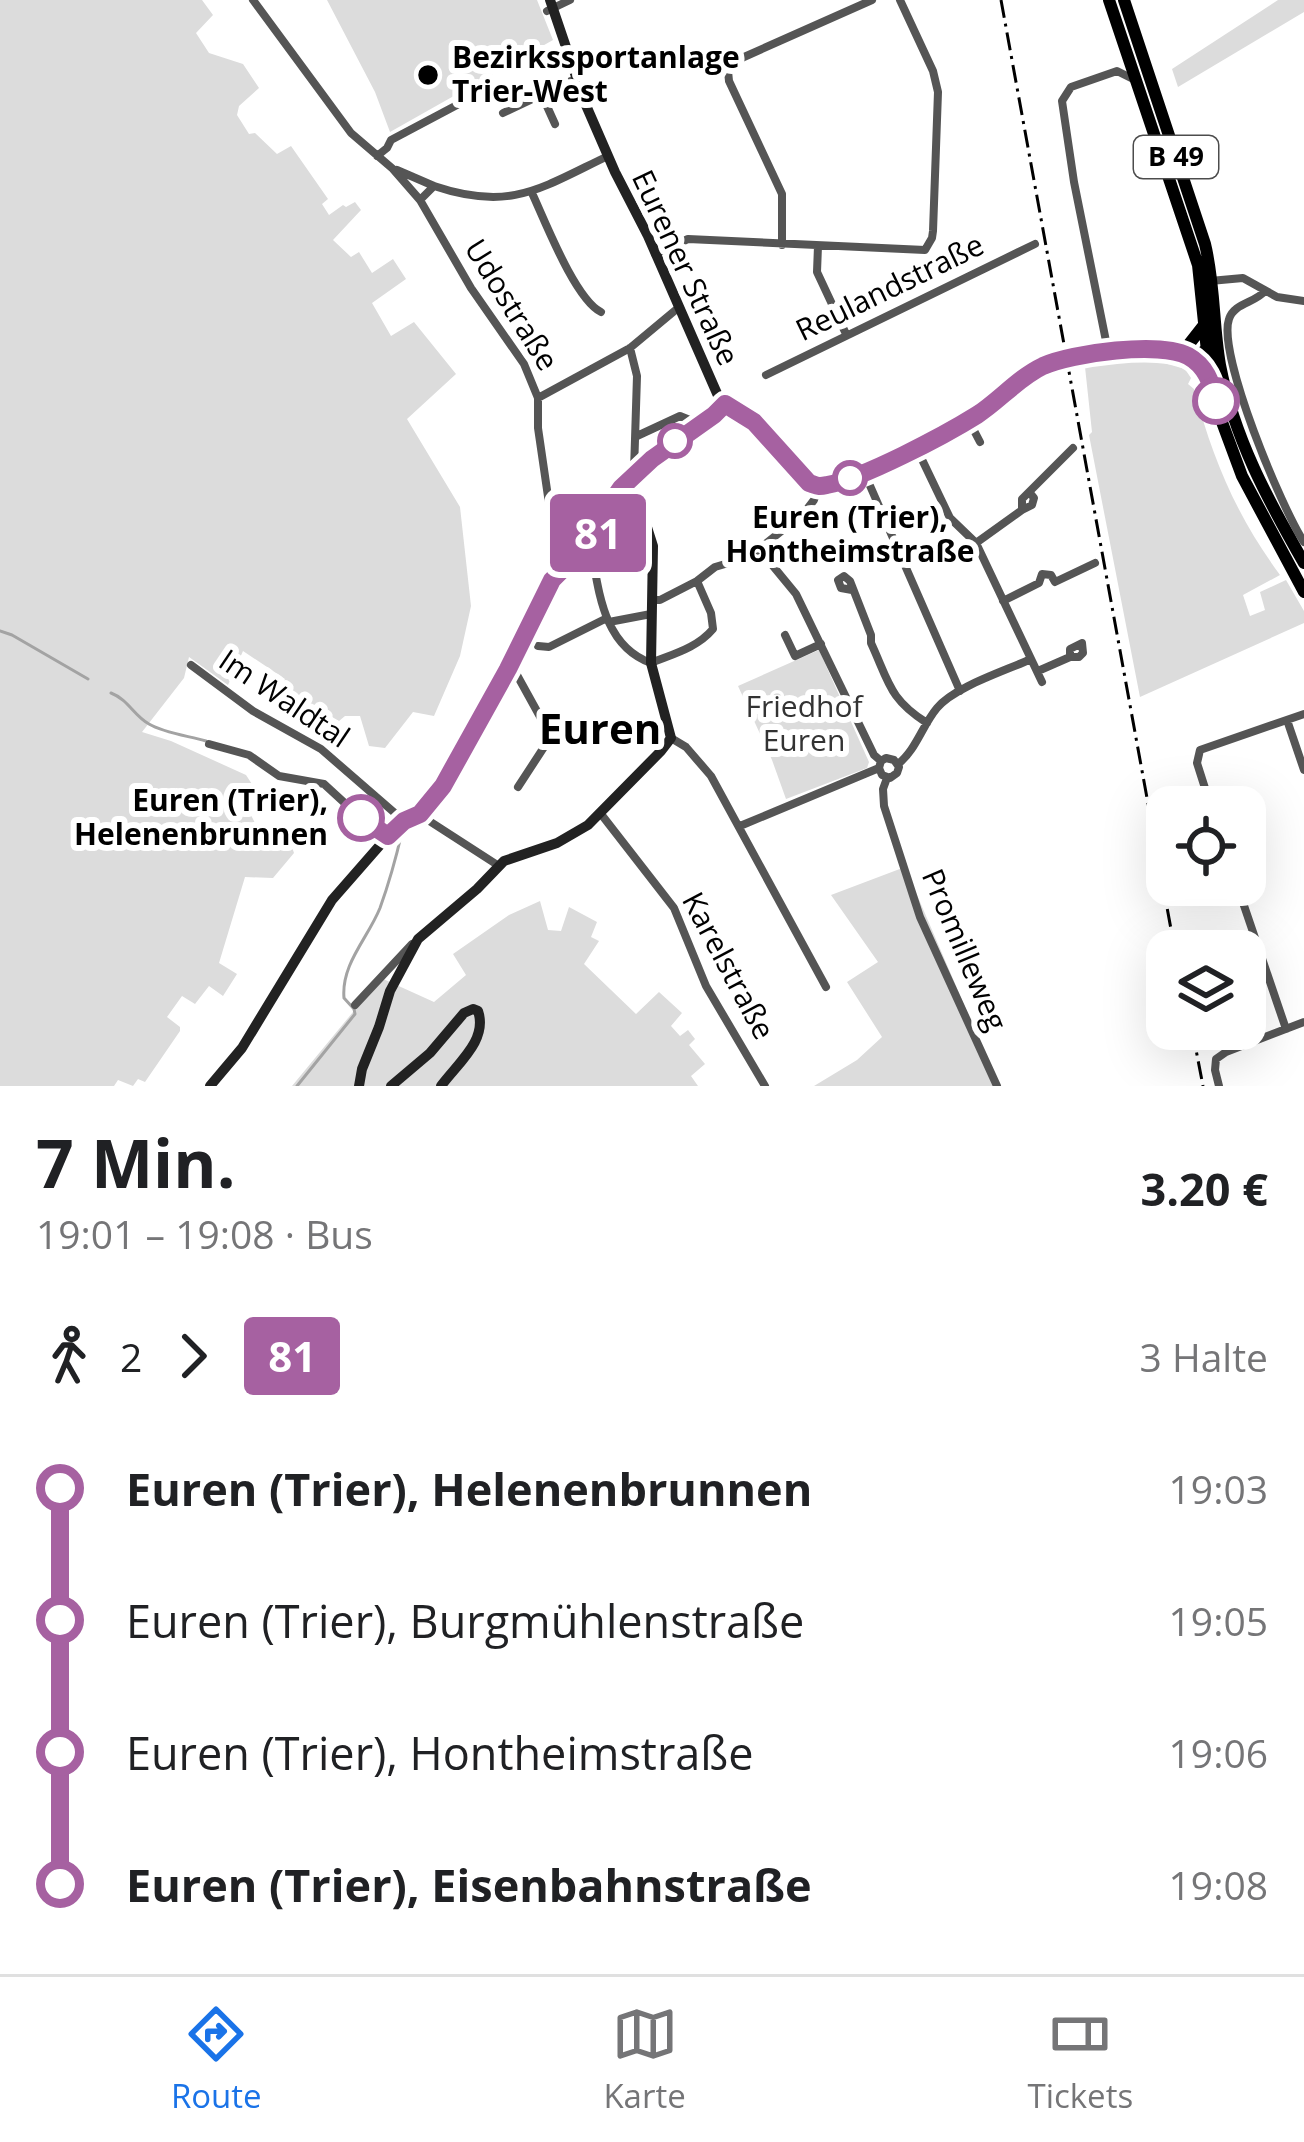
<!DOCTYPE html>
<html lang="de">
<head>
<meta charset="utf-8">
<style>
  :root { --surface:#fff; --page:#f2f2f2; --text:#202124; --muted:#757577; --line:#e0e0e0; --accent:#1a73e8 }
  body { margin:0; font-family:"Open Sans",sans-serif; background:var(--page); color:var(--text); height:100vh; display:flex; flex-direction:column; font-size:45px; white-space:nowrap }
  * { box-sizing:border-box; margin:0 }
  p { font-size:39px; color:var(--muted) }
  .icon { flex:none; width:66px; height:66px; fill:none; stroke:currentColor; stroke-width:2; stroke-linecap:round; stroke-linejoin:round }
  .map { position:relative; height:1086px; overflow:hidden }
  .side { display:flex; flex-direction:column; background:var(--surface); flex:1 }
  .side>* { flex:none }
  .badge { padding:0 24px; border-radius:9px; font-size:42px; line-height:78px }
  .controls { position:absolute; left:1146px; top:786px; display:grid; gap:24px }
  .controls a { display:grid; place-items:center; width:120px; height:120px; border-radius:24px; background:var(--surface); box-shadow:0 12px 48px #0002; font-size:60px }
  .map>.badge { position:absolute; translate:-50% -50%; box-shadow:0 0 0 6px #fff }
  .legs { display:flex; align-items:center; gap:18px; height:132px; padding:0 36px; font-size:39px }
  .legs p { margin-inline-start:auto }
  .overview { display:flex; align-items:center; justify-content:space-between; height:204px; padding:0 36px }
  h1 { font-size:66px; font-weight:700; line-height:90px }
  ul { padding:0 36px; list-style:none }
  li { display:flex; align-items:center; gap:42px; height:132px; font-size:45px }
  li i { display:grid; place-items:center; width:18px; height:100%; margin:0 15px; background:currentColor }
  li i::after { content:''; width:30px; height:30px; margin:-15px; border:9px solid; border-radius:50%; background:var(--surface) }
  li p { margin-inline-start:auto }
  li:first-child i { background:linear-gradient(#0000 50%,currentColor 0) }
  li:last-child i { background:linear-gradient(currentColor 50%,#0000 0) }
  .tabs { display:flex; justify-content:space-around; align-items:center; height:168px; border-top:3px solid var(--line); background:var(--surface); font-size:33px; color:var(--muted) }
  .tabs a { display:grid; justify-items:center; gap:6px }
  .tabs .current { color:var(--accent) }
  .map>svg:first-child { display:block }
  .green { fill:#dcdcdc }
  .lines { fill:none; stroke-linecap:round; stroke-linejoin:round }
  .stream { stroke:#a3a3a3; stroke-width:3 }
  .street { stroke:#555; stroke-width:8 }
  .secondary { stroke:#222; stroke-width:10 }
  .primary { stroke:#000; stroke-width:12 }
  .rail { stroke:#000; stroke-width:3; stroke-dasharray:18 6 3 6; stroke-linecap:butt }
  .line-1-casing { stroke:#fff; stroke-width:27 }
  .line-1 { stroke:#a661a1; stroke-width:18 }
  .poi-dot { fill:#000; stroke:#fff; stroke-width:4.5 }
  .stop-1-dot { fill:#fff; stroke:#a661a1; stroke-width:6 }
  .labels { text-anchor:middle; stroke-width:12; stroke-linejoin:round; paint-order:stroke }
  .shield { fill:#fff; stroke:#4c4c4c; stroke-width:3 }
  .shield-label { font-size:27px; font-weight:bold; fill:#000 }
  .poi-label { font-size:30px; font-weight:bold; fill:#000; stroke:#fff; text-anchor:start }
  .street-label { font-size:30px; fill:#000; stroke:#fff }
  .stop-label { font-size:30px; font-weight:bold; fill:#000; stroke:#fff }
  .park-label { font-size:30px; fill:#333; stroke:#fff }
  .district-label { font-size:42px; font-weight:bold; fill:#000; stroke:#fff }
</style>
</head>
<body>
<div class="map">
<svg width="1304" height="1086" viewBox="0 0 1304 1086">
  <rect width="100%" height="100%" fill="#fff"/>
  <path class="green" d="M0,0h202l11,15 -17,18 13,20 34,11 16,24 -20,18 -2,9 12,19 6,-1 22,21 14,-8 37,53 -6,5 7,11 14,-10 3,2 9,-5 6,8 -28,30 18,17 8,-5 13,21 21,-14 13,20 -34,24 19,33 23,-14 42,52 -49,45 53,88 11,99 -11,50 -26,60 -21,-4 -28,36 -16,-2 -9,-30h-15l-6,5 -58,-34 4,-8 -42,-28 -15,34 -39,-28 -5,21 -42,54 29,9 75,34 19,29 -16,7 16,32 22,-10 7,20 -21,25 -28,-1 -26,86 18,11 -14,22 -14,-10 -14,18 -13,-8 -15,21 13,10v4l-35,51 -7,-3 -5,7 -15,-6 -4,6h-114z
    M327,0h210l16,40 -163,92 -15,-40z
    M1278,0h26v12l-126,75 -6,-18z
    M1127,353l27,4 3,4 28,8 6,9 -3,6 6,5c19,71 42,126 86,186l-37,20 7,21 15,-6 -5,-18 26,-12 18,31v12l-164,74 -51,-262 3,-3 -7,-65 3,-1v-5z
    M819,650l50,112 -2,6 -81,31 -14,-39 -34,-74z
    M905,867l94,219h-185l43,-26 25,-23 -35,-55 31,-20 -47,-67z
    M540,901l8,29 13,1 8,-24 28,15 -6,15 8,4 -15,23 52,50 23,-22 23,21 -11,13 9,10 8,-6 7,9 -6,6 16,19 -14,12 7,10h-406l89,-108 53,24 32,-27 -13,-21 56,-39z"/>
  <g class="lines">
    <path class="stream" d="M0,631l12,4 76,44
      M111,693c18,7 22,22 38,31 15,9 40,12 57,17
      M297,1086l58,-72 -1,-5 -10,-11c-3,-34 24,-60 36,-90 9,-25 16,-50 22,-76"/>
    <path class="street" d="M253,0l98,133 42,36 27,31 51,88 53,76 14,34v30l21,144
      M547,11l23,-11
      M541,93l14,31
      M503,113l74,-35
      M377,156l10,-8 4,-8 66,-35
      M397,170l37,16
      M532,193c13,28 43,106 69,119
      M420,200l14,-14c77,26 107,2 174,-30
      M782,245v-51l-53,-113 -1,-10 7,-10 137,-61
      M818,246l-1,26 29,62
      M655,254l33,-15 237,11 7,-12 1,-7 5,-139 -5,-21 -33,-71
      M1210,281l33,-3 34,19 27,4
      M1265,291c-10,12 -31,12 -36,28 -12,35 53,190 75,223
      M630,348l7,28 -3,95
      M1108,351l-34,-169 -12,-81 9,-14 46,-16 18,9
      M766,375l269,-131
      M538,398l92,-50 48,-40
      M968,419l12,23
      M637,436l43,-20 10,4 5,7
      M916,447l34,71 26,25 66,139
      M864,472l96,219
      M1022,510l10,-5 2,-7 -4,-5
      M976,543l46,-33v-11l51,-51
      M759,549l37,45 78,161 7,6
      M593,560c7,40 14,87 58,103 22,-9 46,-15 62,-34l-2,-16 -14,-32
      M852,590l-11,-2 -3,-8 6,-4 6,5 21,54v8c18,39 18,56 56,80
      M654,600h6l37,-19 18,-14 27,-8 17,-10 45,-36 10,-13 5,-14
      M1003,601l36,-18 3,-9 9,1 4,7 40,-19
      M609,622l42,-8
      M785,635l10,21 26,-12
      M538,646l11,1 58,-29
      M191,665l62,46 68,38 83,72
      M508,669l9,6 32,58 -1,8 -30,46
      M1038,671l32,-14h9l4,-4 -1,-10 -12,6v8
      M1287,720l17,50
      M671,738l15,9 25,29 115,211
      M209,744l40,11 30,21 45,8 37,34 27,18
      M898,764c18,-14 24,-38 39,-56 17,-21 68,-37 94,-49
      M887,778l-4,11 1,17 36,111 77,169
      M1211,807l-14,-44 3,-13 104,-36
      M601,814l73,94 32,78 59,100
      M420,815l79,51
      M740,826l139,-58 2,-7 5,-3 8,2 5,7 -2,6 -7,5 -8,-3 -3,-7
      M1237,885l49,144
      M355,1005l57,-61
      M1219,1086l-4,-16 1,-11 10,-7 78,-30"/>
    <path class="secondary" d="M550,0l35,103 30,69 33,64 71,162 27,17 18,17 15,20 30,31 10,3 11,-2 86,-37 61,-33 57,-43 18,-9 67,-12 79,4 14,-10
      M210,1086l32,-38 90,-148 56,-64 16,-15 16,-6 23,-29 65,-117 44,-88 10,-11 31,-10c4,-15 4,-33 11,-47 14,-31 47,-55 75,-75 15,-11 33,-19 46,-34
      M359,1086l3,-17 17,-42 11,-36 28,-52 59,-50 27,-28 53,-18 31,-18 73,-74 10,-13 -20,-75 2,-117 -22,-69
      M391,1086l39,-33 34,-40 9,-4 5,2c10,29 -20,52 -37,75"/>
    <path class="primary" d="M1109,0l89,265 10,96 11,53 23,62 62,116
      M1124,0l81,244c10,41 8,81 15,121 14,73 48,135 84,198
      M1182,353l22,-28"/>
    <path class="rail" d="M1001,0l174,951
      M1192,1029l11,57"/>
  </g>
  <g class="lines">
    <defs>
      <path id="line-1" d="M361,818l27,18 16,-15 16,-7 23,-28 65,-117 44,-89 10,-10 31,-10 10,-46 18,-26 31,-29 62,-44 11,-11 29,18 55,61c9,3 9,4 18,2 35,-6 118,-50 150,-70 23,-15 41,-37 66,-49 29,-13 117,-25 145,-10 18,10 23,26 28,45"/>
    </defs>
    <use href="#line-1" class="line-1-casing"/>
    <use href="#line-1" class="line-1"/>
  </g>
  <circle class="poi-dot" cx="428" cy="75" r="12"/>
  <g class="stop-1-dot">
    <circle cx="1216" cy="401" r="21"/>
    <circle cx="675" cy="441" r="15"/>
    <circle cx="850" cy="478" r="15"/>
    <circle cx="361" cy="818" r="21"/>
  </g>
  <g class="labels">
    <rect class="shield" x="1134" y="136" width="84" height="42" rx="9"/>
    <g class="shield-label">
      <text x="1176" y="166">B 49</text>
    </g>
    <g class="poi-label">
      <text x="452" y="68">Bezirkssportanlage<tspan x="452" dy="34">Trier-West</tspan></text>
    </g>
    <g class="street-label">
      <text transform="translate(685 268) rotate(65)" y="10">Eurener Straße</text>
      <text transform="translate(890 288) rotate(-26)" y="10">Reulandstraße</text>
      <text transform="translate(511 305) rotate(58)" y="10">Udostraße</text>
      <text transform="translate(284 699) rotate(34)" y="10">Im Waldtal</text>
      <text transform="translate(964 950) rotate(67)" y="10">Promilleweg</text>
      <text transform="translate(728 966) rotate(62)" y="10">Karelstraße</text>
    </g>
    <g class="stop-label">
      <text x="850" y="528">Euren (Trier),<tspan x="850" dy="34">Hontheimstraße</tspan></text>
      <text x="328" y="811" text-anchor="end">Euren (Trier),<tspan x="328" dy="34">Helenenbrunnen</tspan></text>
    </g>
    <g class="park-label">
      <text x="804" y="717">Friedhof<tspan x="804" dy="34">Euren</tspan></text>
    </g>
    <g class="district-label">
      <text x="600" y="744">Euren</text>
    </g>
  </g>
</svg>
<div class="controls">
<a><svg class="icon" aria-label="locate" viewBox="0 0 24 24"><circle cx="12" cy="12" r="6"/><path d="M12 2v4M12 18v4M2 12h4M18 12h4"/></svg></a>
<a><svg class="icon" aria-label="layers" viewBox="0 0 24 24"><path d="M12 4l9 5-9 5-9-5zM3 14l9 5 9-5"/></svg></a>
</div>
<b class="badge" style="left:598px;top:533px;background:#a661a1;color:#fff">81</b>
</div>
<section class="side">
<div class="overview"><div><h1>7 Min.</h1><p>19:01 – 19:08 · Bus</p></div><b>3.20 €</b></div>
<div class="legs"><svg class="icon" aria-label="walk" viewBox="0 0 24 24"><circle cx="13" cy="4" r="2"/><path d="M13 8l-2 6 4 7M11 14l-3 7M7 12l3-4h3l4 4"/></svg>2<svg class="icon" aria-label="forward" viewBox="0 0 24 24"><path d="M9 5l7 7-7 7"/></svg><b class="badge" style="background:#a661a1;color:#fff">81</b><p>3 Halte</p></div>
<ul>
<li><i style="color:#a661a1"></i><b>Euren (Trier), Helenenbrunnen</b><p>19:03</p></li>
<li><i style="color:#a661a1"></i><span>Euren (Trier), Burgmühlenstraße</span><p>19:05</p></li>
<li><i style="color:#a661a1"></i><span>Euren (Trier), Hontheimstraße</span><p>19:06</p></li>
<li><i style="color:#a661a1"></i><b>Euren (Trier), Eisenbahnstraße</b><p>19:08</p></li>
</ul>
</section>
<nav class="tabs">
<a class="current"><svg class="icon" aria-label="directions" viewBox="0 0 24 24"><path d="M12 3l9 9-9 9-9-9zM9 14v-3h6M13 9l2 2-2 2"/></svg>Route</a>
<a><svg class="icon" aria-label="map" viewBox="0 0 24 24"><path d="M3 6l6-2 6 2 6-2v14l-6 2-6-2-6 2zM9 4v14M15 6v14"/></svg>Karte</a>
<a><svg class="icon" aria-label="tickets" viewBox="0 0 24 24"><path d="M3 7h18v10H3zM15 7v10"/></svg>Tickets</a>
</nav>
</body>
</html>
